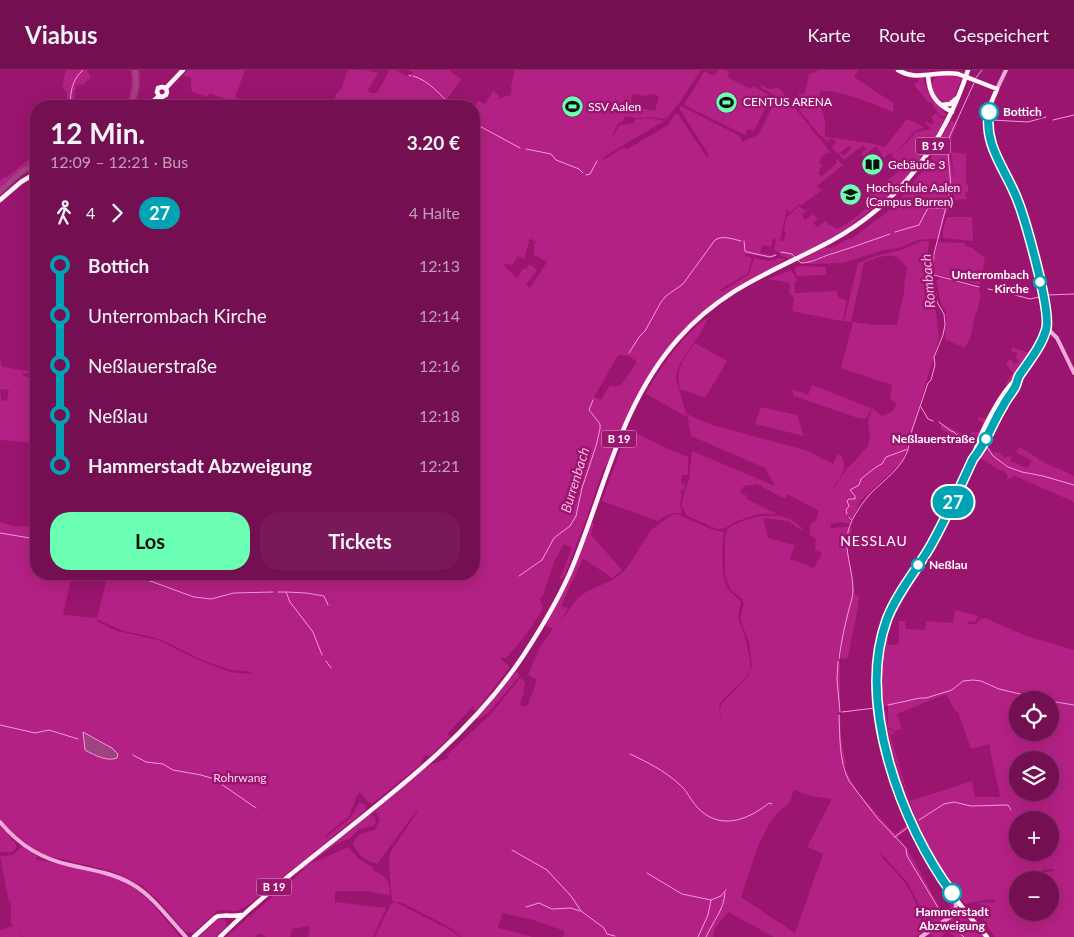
<!DOCTYPE html>
<html lang="de">
<head>
<meta charset="utf-8">
<style>
  :root { --surface:#741052; --page:#791959; --text:#f1f3f6; --muted:#c29db8; --line:#863069; --accent:#6bffb3 }
  body { margin:0; font-family:Lato,sans-serif; background:var(--page); color:var(--text); height:100vh; display:flex; flex-direction:column; font-size:19px; white-space:nowrap }
  * { box-sizing:border-box; margin:0 }
  p { font-size:16px; color:var(--muted) }
  .icon { flex:none; width:28px; height:28px; fill:none; stroke:currentColor; stroke-width:2; stroke-linecap:round; stroke-linejoin:round }
  .map { position:relative; flex:1; overflow:hidden }
  .details { position:absolute; left:30px; top:30px; width:450px; height:480px; display:flex; flex-direction:column; background:var(--surface); border-radius:20px; box-shadow:0 5px 20px #0002,0 0 0 1px var(--line) }
  .details>* { flex:none }
  .badge { padding:0 10px; border-radius:16px; font-size:18px; line-height:32px }
  .fabs { position:absolute; left:1009px; top:621px; display:grid; gap:10px }
  .fabs a { display:grid; place-items:center; width:50px; height:50px; border-radius:50%; background:var(--surface); box-shadow:0 5px 20px #0002,0 0 0 1px var(--line); font-size:25px }
  .map>.badge { position:absolute; translate:-50% -50%; box-shadow:0 0 0 2px #fff }
  .legs { display:flex; align-items:center; gap:8px; height:55px; padding:0 20px; font-size:16px }
  .legs p { margin-inline-start:auto }
  .summary { display:flex; align-items:center; justify-content:space-between; height:85px; padding:0 20px }
  h1 { font-size:28px; font-weight:700; line-height:38px }
  .primary-button { display:flex; gap:10px; margin-top:auto; padding:10px 20px }
  .primary-button a { flex:1; height:58px; border-radius:20px; background:var(--accent); color:#111; font-size:20px; font-weight:700; line-height:58px; text-align:center }
  .primary-button a+a { background:var(--page); color:var(--text) }
  ul { padding:0 20px; list-style:none }
  li { display:flex; align-items:center; gap:18px; height:50px; font-size:19px }
  li i { display:grid; place-items:center; width:8px; height:100%; margin:0 6px; background:currentColor }
  li i::after { content:''; width:12px; height:12px; margin:-6px; border:4px solid; border-radius:50%; background:var(--surface) }
  li p { margin-inline-start:auto }
  li:first-child i { background:linear-gradient(#0000 50%,currentColor 0) }
  li:last-child i { background:linear-gradient(currentColor 50%,#0000 0) }
  header { display:flex; align-items:center; gap:30px; box-sizing:border-box; height:70px; padding:0 25px; background:var(--surface); border-bottom:1px solid var(--line) }
  header strong { font-size:24px }
  nav { display:flex; gap:28px; margin-inline-start:auto; font-size:18px }
  .map>svg:first-child { display:block }
  .green { fill:#b42185; fill-rule:evenodd }
  .water { fill:#a04381; stroke:#f59bd9 }
  .lines { fill:none; stroke-linecap:round; stroke-linejoin:round }
  .stream { stroke:#f59bd9; stroke-width:1 }
  .river { stroke:#a04381; stroke-width:5 }
  .minor { stroke:#f2a9db; stroke-width:4 }
  .major { stroke:#fff5fb; stroke-width:4.5 }
  .major-bridge { stroke:#fff5fb; stroke-width:4.5 }
  .line-1-casing { stroke:#fff; stroke-width:11 }
  .line-1 { stroke:#00a3b4; stroke-width:8 }
  .stop-1-dot { fill:#fff; stroke:#00a3b4; stroke-width:2.5 }
  .labels { text-anchor:middle; stroke-width:5; stroke-linejoin:round; paint-order:stroke }
  .shield { fill:#9a156d; stroke:#e1b9d3; stroke-width:1 }
  .shield-label { font-size:11px; font-weight:bold; fill:#fff }
  .poi-label { font-size:12px; fill:#fff; stroke:#9a156d; text-anchor:start }
  .stop-label { font-size:12px; font-weight:bold; fill:#fff; stroke:#9a156d; text-anchor:start }
  .park-label { font-size:12px; fill:#fdd1ef; stroke:#9a156d }
  .water-label { font-size:14px; font-style:italic; fill:#f9b6e4; stroke:#9a156d }
  .neighbourhood-label { font-size:14px; letter-spacing:1px; fill:#fff; stroke:#9a156d }
</style>
</head>
<body>
<header>
<strong>Viabus</strong>
<nav><a>Karte</a><a>Route</a><a>Gespeichert</a></nav>
</header>
<div class="map">
<svg width="1074" height="867" viewBox="0 0 1074 867">
  <rect width="100%" height="100%" fill="#9a156d"/>
  <path class="green" d="M66,0h22l-1,1 4,6 -7,7 -7,1 -2,6 -1,12 5,3h-12v-14l-5,-5z
    M130,0h9c3,11 0,26 -5,36h-8c4,-11 8,-24 4,-36z
    M188,0h57l-10,27 16,7v2h-5l-37,-13 -1,4 -16,-5 -1,-5v-9l-8,-3z
    M348,0h17l13,3 -10,17 2,3h6l5,-7 8,-16h6l13,6 5,-3 -5,-3h41l12,9 -13,19 9,8h-124l3,-12 5,-5z
    M515,0h186l-21,32 -14,17 -14,-2 -17,1 -10,-2 -2,5 -5,3 -8,16 10,-15 14,-2 1,-4 17,-1 12,3 -59,35 -3,5 22,-14 2,3 42,-25 7,-11 4,1 28,43 2,-3 -30,-47 2,-2 59,30 2,6 16,-7 14,-27 -2,-1 3,-13 -10,-5 -3,-5 8,5 11,-1 52,65 -1,1 -2,-2 -8,6 1,2 -2,2 4,4 -4,3 1,2 -2,2 3,4 16,-14 -1,-2 1,-2 6,6 -26,21 3,3h3l-21,16h-4l-9,8 -2,-5 -7,33h3l3,-7 -2,-3 2,-13 13,-12 6,5 9,-7 -12,11 3,5 8,-6 5,5 -5,4 4,4 10,-7 -1,2 4,4 2,-1 4,4c14,-6 24,-15 35,-25l-5,-7 32,-25 -11,-10 7,-5 -4,-4 -6,5 -8,-12 -13,10 -2,-2 5,-5 -3,-4 -19,15 -5,-5 2,-2 3,3 7,-7 -2,-3 -11,8 -8,-9 2,1 4,-3 -2,-4h-4l-2,2v2l-2,-2 2,-2 -2,1 -6,-5 7,9 -35,-43 8,-7h5l4,-20 11,-4h38l-4,7 39,26v9c-20,-8 -51,-22 -72,-21 -6,10 2,19 4,29 1,5 0,11 0,17l45,6 15,4 22,-28 16,7v2l-9,3 -9,12 -12,11 14,-11 8,-11 16,-3 -6,-6 2,-2 4,4 3,-3 -3,-5 5,-4 2,3 7,3c-17,33 -40,65 -69,89l-1,-1 -33,25 -52,27 -10,-4 -1,-3 -5,-2 2,-10 -3,-2 -2,9 -9,-2 -2,8 11,2 5,-2 -1,4 -5,1 -22,-4 -4,1 8,3 -4,15 -30,18h5l26,-17 5,-16 15,3 11,-3 6,1c-21,14 -43,23 -63,37 -60,41 -92,106 -117,172l-2,-1 -17,50 -23,60 -3,2 -1,-1 12,-30 -8,-4 -10,18 -12,36 -3,-1 4,11c-10,18 -22,34 -37,50h-6l10,9 -34,44 -3,-1 1,-5 -27,29 3,3 -21,20 -4,-2 -5,10 -48,39 -5,-3 -7,-9 -3,4 -8,20 -23,19 -1,3 26,-21 8,-14 5,1 3,5 -116,94c-17,12 -15,7 -33,7l-25,23 -8,-1 -28,-33 -16,-14 -29,-14 -64,-15 -21,-12 -22,-18 -5,-7v-297l13,4 23,1v47h36l-9,41 34,3 11,-44h366v-465l4,-9 7,4 8,-13 7,5 -2,3 12,-4 2,-5 -1,-3zM633,24l11,2 9,-2 6,2 -4,15 -22,-5 -2,-7zM530,168l6,4 -2,3v10l13,7 -17,26 -4,-3 11,-15 -8,-6 -2,5h-4l-6,9 -12,-11 -2,-4 9,2 6,-9 6,3zM618,285l11,1 8,6 -16,23 -7,2 -4,-2 -9,15 -7,-3zM97,549l26,12 30,6 15,6 36,18 28,9 20,2 -2,2 -19,-2 -28,-10 -45,-22 -41,-9 -19,-9zM84,662l18,9 11,19 -12,-3 -16,-7z
    M705,0v2l9,4 4,-6h6l5,2 -2,5 24,12 2,-3 18,10 -17,35 -6,-2 -3,6 -61,-30z
    M947,5l15,3 -10,23c-14,6 -25,-15 -17,-23 2,-3 8,-2 12,-3z
    M920,8h3l8,21 15,15v3l-7,-2 -8,-13h-3l-14,-17 4,-3z
    M951,51l7,2c-13,26 -8,33 -3,61l-4,-32 15,2v29l2,2v7h-3l1,7 -12,1v-7c-3,15 -14,29 -14,45l-22,2 -19,8 -15,2 -41,13 -33,1 -14,-2 29,-15 6,1 19,-10v2l36,-27 16,-16 30,-38 -2,-3z
    M36,83v14l-17,10 -19,19v-15l2,-3 5,-1z
    M947,147h25l1,24 -30,-3v-8z
    M922,171h7l-3,28 1,17 4,-1 -1,14 5,4 4,36 -34,115 -4,9 -40,37 -9,19 -5,-4 4,9 -10,-2 -10,2 -1,4 17,-1 5,2 -5,16 8,50 4,1c-1,14 -4,26 -7,40 -2,8 -2,15 -5,23l-7,-1 2,-11 -2,1 -3,13 3,1v50l-3,1v2l3,-1 1,25 5,25 -4,2 2,7 3,-1 12,22 36,40 10,-8 6,-2 19,39 24,36v8l-2,5 -21,17h-4l-7,-22 -12,-24 -29,-32c4,10 15,18 22,27 12,14 18,32 23,50l-1,4 -8,5h-141l-46,-25 -13,16 -2,9h-150l2,-6 -32,-11 -31,-7 -4,15 35,9h-71l-13,-10 -46,-24 -11,-2 -3,-37 1,-11 29,-44 -2,1 -40,54c-12,-4 -18,-8 -24,-20 4,-11 11,-12 22,-14l5,-11 -5,-8 53,-45 20,-8 -1,-3 44,-41 29,-36 5,4 -2,13 -3,9 4,3 4,-2 9,-25 -9,-5 12,-28 13,-18 -9,-4 23,-40 24,-63 3,1 -3,12 31,35 -10,8 -29,-20 -22,48 7,2 -10,16 20,-26 8,-6 28,-13 9,-7 6,-7 22,-35 22,-16h4l34,15 13,3c-2,12 -3,45 3,55 3,6 10,10 14,14l-3,17 6,16 6,25v11l-5,9 -24,22 -2,5 2,16 -1,-14 2,-5 25,-25 5,-12 -3,-24 -9,-23 4,-15 -2,-5 -12,-10 -5,-14v-35l2,-11c21,-13 56,-22 75,-1l-1,2 -13,-9 -25,-3 5,20 27,7 -5,14 24,9 8,-15 -7,-3 1,-11 -6,-4v-10l6,-5 3,-9 -31,-17 -3,5 -28,-15 -13,2 -5,6 8,4v3l30,15h-19l-23,8 -10,6 -8,1 -30,-13 -5,-9v-6l7,-22 3,-28 83,35 -10,-18 -74,-32 -4,-22 25,11 93,25 28,14 5,-11c13,11 3,25 -6,36l2,-1 14,-21 4,-3 16,-18 2,-8 -2,-16 4,-14 10,8 11,-5 4,-7 -7,-5 2,-14 -51,-17 12,-46 20,3h24l8,-38 -1,-1 3,-18c-3,-3 -6,-8 -9,-10 -10,-6 -25,1 -34,5l-13,59 -7,-1 14,-58 18,-7 25,-6zM794,720l17,6 21,3 -25,48 16,7 -28,79 -54,-36 17,-51 12,-24 7,-9 12,-10zM910,757l19,37 22,36 -1,7 -6,6c-17,-24 -27,-54 -47,-76z
    M938,172l27,1v3l7,2 13,10 -5,27 -46,-11 1,-20z
    M799,196l27,1v8l-29,1 -3,-7z
    M791,200l6,10 -3,3 1,10 42,-2 1,6 9,4 -4,19 -2,1 -49,-10 2,-12 -5,-8 1,-8 -22,-4z
    M940,208l39,10v4l2,1 -4,20 -2,2 -5,24 -6,9 -19,-9 1,-28 -5,-8 -5,-22z
    M708,248c-4,7 -7,15 -12,21 -8,13 -19,24 -20,40l11,38 -41,-23c10,-21 42,-66 62,-76z
    M695,273l32,18 -22,37 -25,-9c-5,-20 3,-31 15,-46z
    M1012,277l20,7 -16,25 -8,7 -3,-2 8,-11 -7,-9 3,-5 4,2v3l5,-2 -2,-6 2,-3 -7,-2z
    M0,289l2,8 34,5v3l-13,-2v3l13,3v64l-36,-3v-47h1v7l6,1 2,-11 -9,-1z
    M812,315l59,23 -5,11 -8,-1 -64,-22 -2,-7 16,6z
    M761,337l36,8 7,21 -49,-12z
    M978,347l10,2 -12,26 -18,-7 -17,-9v-6l19,10 9,2 3,-3h7l4,-10 -5,-2z
    M628,359l47,23 13,5v18h-6l-1,8 4,3 -2,5 -2,-1 -1,2 2,1 -2,11 2,10c-10,-3 -16,2 -24,7l-56,-20z
    M986,373l6,9 7,1 6,5 2,-2 6,1 -3,4 17,7 5,-7 -16,-9 3,-5 20,12v1l35,16v26l-59,-26 -8,4 1,-4 -4,-5 -4,-1 -18,-11 -2,-5z
    M955,540l23,6 -2,5 -8,1v2h8l3,-4 6,-2 41,18 48,14v287h-79l-10,-14 -6,-20 16,-1v-3l-11,1 -18,4 -4,-3 -23,-34 -24,-50 -22,-63 -10,-46 3,3 2,18 8,3 -6,3 20,66 62,-20 3,16h25l-11,-53 -18,5 -13,-37h-2l-10,-18 -49,20 5,15 -7,2 -7,-4v-22l-5,2 -1,-45 6,-27v10l11,-1v-23h6l1,8 19,1 1,-9 27,2zM1018,630h32v32h-32zM1018,690h32v32h-32zM1018,750h32v32h-32zM1043,800l10,-1 1,2 -8,1 -10,8h14v32h-32l-1,-16 -7,4 -1,-2 8,-6 1,-12h15z
    M516,602l3,2v3l-30,35 -10,7 -2,-1z
    M882,638l8,37 24,75 -2,-1 -3,-8c-8,-21 -32,-83 -27,-103z
    M370,744l5,4 1,5 -3,3 -14,3 -10,10 -13,5 -28,21 40,-18 12,13 14,8 -2,2c12,5 19,11 18,25l-27,-4h-28v11l51,6 -13,29h-65l2,-11 -18,3 -2,8h-24l-7,-4 -4,4h-29l81,-70 -6,3 1,-2z
    M0,755l16,19v4l-4,4h-12z
    M22,776l16,10 -3,3c25,6 78,14 97,27 18,12 34,35 48,51h-157l-8,-9 7,9h-22v-7l13,-4 -2,-2v-23l-2,2 -9,-47 13,-1z
    M395,832l55,28 10,7h-85l16,-33z
    M963,845l20,22h-28l-8,-6 -6,6h-8l-4,-5 23,-16 1,3z
    M223,849l4,3 -1,5 -10,10h-17l18,-17z"/>
  <path class="water" d="M83,662l29,16 6,6 -1,4c-10,4 -23,-3 -32,-8z"/>
  <g class="lines">
    <path class="stream" d="M409,5l2,1
      M413,6c17,5 27,19 39,30
      M975,9l7,-9
      M70,36c1,-15 1,-25 13,-36
      M992,50l36,2 18,-5
      M1053,50l21,-5
      M474,53l46,25
      M526,79l25,5 5,6 23,9 4,4
      M24,100l12,-10
      M586,105l4,-1 7,-13
      M895,162l24,-7 9,-17h17
      M744,171l1,10 2,1 23,5 6,-2
      M781,182l11,2 9,9c11,0 20,-6 30,-9 20,-6 39,-13 59,-20
      M934,205l45,12
      M988,219l23,5
      M1015,225l15,4 9,-2
      M1048,225l26,-1
      M629,283l10,-16 6,-6 16,-29 5,-6 17,-12 32,-44c8,-5 17,-1 26,1
      M921,337l7,12 5,2
      M939,352l12,9 3,1 3,3 10,2 5,5 5,-1
      M985,374l8,12 15,11 14,5 21,4 31,9
      M847,444l-1,-4 3,-4 -2,-5 2,-2h6v-3l-5,-6 9,-5 2,-6c5,-4 15,-13 21,-15l4,-7 22,-8 4,-19 16,-47 3,-3 4,-15 -1,-8 9,-22 2,-10 -1,-11 -7,-12 -4,-27 1,-21 17,-67 -4,-45 27,-59
      M852,450c5,-9 11,-18 18,-26 14,-14 32,-26 38,-44
      M0,463l36,6
      M131,504l63,23 17,2 23,-6 39,-1
      M519,506l23,-16 12,-22 16,-12 6,-10 6,-28 14,-42 4,-17v-5l-11,-14 4,-10
      M278,522h8l4,10 23,30 9,23
      M287,522l19,1 18,3 4,9
      M839,589c2,-17 6,-34 10,-50 2,-7 4,-12 4,-19 0,-24 -13,-46 -1,-69l-3,-4
      M326,591l5,7
      M838,591l-1,18 3,33
      M1050,631l24,4
      M888,635l32,-7h6l26,-8 11,-9 10,-1 8,1 18,8 46,11
      M842,642l33,-4
      M839,645c1,21 0,47 10,66l29,38 28,29 1,8 36,60
      M0,655l35,8 14,-3 29,9
      M630,684c17,8 35,17 49,30 8,6 11,16 19,24 22,23 50,12 71,-5l3,1
      M133,685l13,7 17,2 10,6 28,5 13,4 42,29
      M214,709l18,-3h21
      M919,750l25,-16 10,-2 17,4 37,-1 3,5
      M895,767l13,-10
      M512,780l35,20 24,26 10,15 23,17 3,6 8,2
      M647,803l35,21 29,6
      M526,837l13,-4 13,6 19,-1 9,3
      M950,855l14,12
      M698,867l10,-22 3,-15 10,-4 5,-6
      M706,867c7,-16 18,-27 19,-44"/>
    <path class="river" d="M131,36l5,-19 -1,-17
      M0,121l24,-21 12,-6"/>
    <path class="minor" d="M997,19l9,-19
      M1047,258l10,10 17,35
      M0,752c19,23 41,37 70,43 21,5 43,8 62,19 21,12 37,35 54,53
      M953,845l3,-9 -1,-8
      M921,867l42,-29"/>
    <path class="major" d="M898,0c19,12 39,0 60,4
      M928,5c1,19 7,28 24,37
      M969,8l28,11 -6,14 -3,12 2,26 8,21 14,27 8,18 16,57 11,48v16l-5,13 -25,38 -2,8 -18,29 -18,37 -5,5
      M166,18l17,-18
      M941,35l9,-1 7,-6
      M148,36l11,-10 3,1 4,-2 1,-3 -1,-4 -4,-1 -4,1 -1,4 2,4
      M0,130l21,-18 15,-9
      M194,867l22,-20c8,-3 17,0 25,-2
      M220,867c97,-96 226,-165 303,-281 19,-29 38,-60 51,-93 31,-76 48,-161 104,-224 46,-52 95,-67 153,-98 68,-37 114,-99 137,-171
      M987,867c-15,-17 -30,-35 -42,-54 -46,-71 -89,-180 -58,-264 10,-27 29,-48 43,-72 16,-28 29,-58 43,-88 4,-20 28,-69 44,-80"/>
    <path class="major-bridge" d="M958,4l11,4"/>
  </g>
  <g class="lines">
    <defs>
      <path id="line-1" d="M952,823c-51,-69 -96,-190 -65,-274 10,-26 29,-48 43,-72 16,-28 29,-58 43,-88 13,-15 19,-36 30,-53 3,-7 9,-13 12,-19 2,-4 2,-7 4,-11 10,-15 22,-29 27,-46 6,-18 -22,-116 -31,-136 -12,-28 -31,-50 -26,-82"/>
    </defs>
    <use href="#line-1" class="line-1-casing"/>
    <use href="#line-1" class="line-1"/>
  </g>
  <defs>
    <symbol id="stadium-disc" viewBox="-11 -11 22 22"><circle r="9.5" fill="#6bffb3" stroke="#9a156d"/><path d="M0-5a6.5 5 0 1 0 0 10a6.5 5 0 1 0 0-10ZM-3.5-1.8h7v3.6h-7Z" fill="#111"/></symbol>
    <symbol id="library-disc" viewBox="-11 -11 22 22"><circle r="9.5" fill="#6bffb3" stroke="#9a156d"/><path d="M-6-4Q-3-5.5-.7-3.5V5Q-3 3-6 4ZM6-4Q3-5.5 .7-3.5V5Q3 3 6 4Z" fill="#111"/></symbol>
    <symbol id="university-disc" viewBox="-11 -11 22 22"><circle r="9.5" fill="#6bffb3" stroke="#9a156d"/><path d="M0-5L7-2L0 1L-7-2ZM-4 1L0 2.5L4 1V4Q0 6-4 4Z" fill="#111"/></symbol>
  </defs>
  <g fill-rule="evenodd">
    <use href="#stadium-disc" x="714" y="20" width="25" height="25"/>
    <use href="#stadium-disc" x="560" y="24" width="25" height="25"/>
    <use href="#library-disc" x="860" y="82" width="25" height="25"/>
    <use href="#university-disc" x="838" y="112" width="25" height="25"/>
  </g>
  <g class="stop-1-dot">
    <circle cx="989" cy="42" r="9"/>
    <circle cx="1040" cy="212" r="6"/>
    <circle cx="986" cy="369" r="6"/>
    <circle cx="918" cy="495" r="6"/>
    <circle cx="952" cy="823" r="9"/>
  </g>
  <g class="labels">
    <g class="shield">
      <rect x="915.5" y="67.5" width="35" height="17" rx="4"/>
      <rect x="601.5" y="360.5" width="35" height="17" rx="4"/>
      <rect x="256.5" y="808.5" width="35" height="17" rx="4"/>
    </g>
    <g class="shield-label">
      <text x="933" y="80">B 19</text>
      <text x="619" y="373">B 19</text>
      <text x="274" y="821">B 19</text>
    </g>
    <g class="poi-label">
      <text x="743" y="36">CENTUS ARENA</text>
      <text x="588" y="41">SSV Aalen</text>
      <text x="888" y="99">Gebäude 3</text>
      <text x="866" y="122">Hochschule Aalen<tspan x="866" dy="14">(Campus Burren)</tspan></text>
    </g>
    <g class="stop-label">
      <text x="1003" y="46">Bottich</text>
      <text x="1029" y="209" text-anchor="end">Unterrombach<tspan x="1029" dy="14">Kirche</tspan></text>
      <text x="975" y="373" text-anchor="end">Neßlauerstraße</text>
      <text x="929" y="499">Neßlau</text>
      <text x="952" y="846" text-anchor="middle">Hammerstadt<tspan x="952" dy="14">Abzweigung</tspan></text>
    </g>
    <g class="park-label">
      <text x="240" y="712">Rohrwang</text>
    </g>
    <g class="water-label">
      <text transform="translate(928 211) rotate(-95)" y="5">Rombach</text>
      <text transform="translate(575 410) rotate(-73)" y="5">Burrenbach</text>
    </g>
    <g class="neighbourhood-label">
      <text x="874" y="476">NESSLAU</text>
    </g>
  </g>
</svg>
<div class="fabs">
<a><svg class="icon" aria-label="locate" viewBox="0 0 24 24"><circle cx="12" cy="12" r="6"/><path d="M12 2v4M12 18v4M2 12h4M18 12h4"/></svg></a>
<a><svg class="icon" aria-label="layers" viewBox="0 0 24 24"><path d="M12 4l9 5-9 5-9-5zM3 14l9 5 9-5"/></svg></a>
<a>+</a>
<a>−</a>
</div>
<b class="badge" style="left:953px;top:432px;background:#00a3b4;color:#fff">27</b>
<section class="details">
<div class="summary"><div><h1>12 Min.</h1><p>12:09 – 12:21 · Bus</p></div><b>3.20 €</b></div>
<div class="legs"><svg class="icon" aria-label="walk" viewBox="0 0 24 24"><circle cx="13" cy="4" r="2"/><path d="M13 8l-2 6 4 7M11 14l-3 7M7 12l3-4h3l4 4"/></svg>4<svg class="icon" aria-label="forward" viewBox="0 0 24 24"><path d="M9 5l7 7-7 7"/></svg><b class="badge" style="background:#00a3b4;color:#fff">27</b><p>4 Halte</p></div>
<ul>
<li><i style="color:#00a3b4"></i><b>Bottich</b><p>12:13</p></li>
<li><i style="color:#00a3b4"></i><span>Unterrombach Kirche</span><p>12:14</p></li>
<li><i style="color:#00a3b4"></i><span>Neßlauerstraße</span><p>12:16</p></li>
<li><i style="color:#00a3b4"></i><span>Neßlau</span><p>12:18</p></li>
<li><i style="color:#00a3b4"></i><b>Hammerstadt Abzweigung</b><p>12:21</p></li>
</ul>
<div class="primary-button"><a>Los</a><a>Tickets</a></div>
</section>
</div>
</body>
</html>
